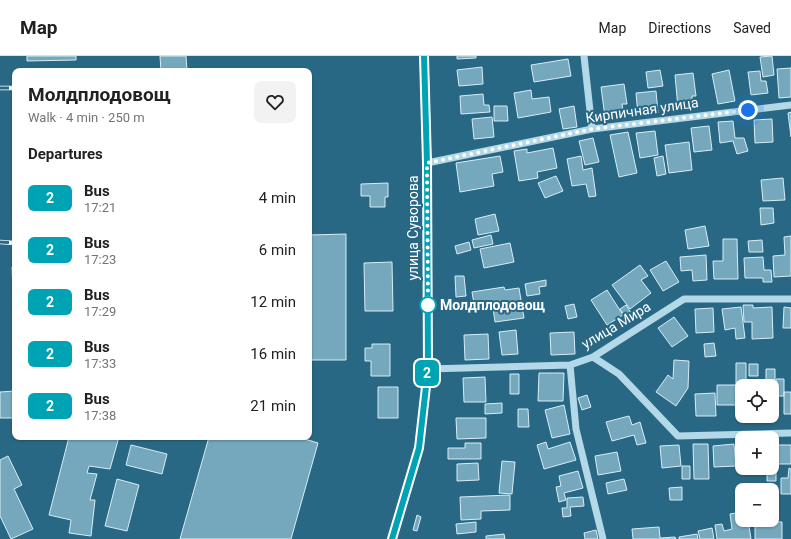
<!DOCTYPE html>
<html lang="en">
<head>
<meta charset="utf-8">
<style>
  :root { --surface:#fff; --page:#f2f2f2; --text:#202124; --muted:#757577; --line:#e0e0e0 }
  body { margin:0; font-family:Roboto,sans-serif; background:var(--page); color:var(--text); height:100vh; display:flex; flex-direction:column; font-size:15px; white-space:nowrap }
  * { box-sizing:border-box; margin:0 }
  p { font-size:13px; color:var(--muted) }
  .icon { flex:none; width:22px; height:22px; fill:none; stroke:currentColor; stroke-width:2; stroke-linecap:round; stroke-linejoin:round }
  .map { position:relative; flex:1; overflow:hidden }
  .details { position:absolute; left:12px; top:12px; width:300px; height:372px; display:flex; flex-direction:column; background:var(--surface); border-radius:8px; box-shadow:0 1px 3px #0004 }
  .details>* { flex:none }
  .badge { padding:0 8px; border-radius:6px; font-size:14px; line-height:26px }
  .controls { position:absolute; left:735px; top:323px; display:grid; gap:8px }
  .controls a { display:grid; place-items:center; width:44px; height:44px; border-radius:8px; background:var(--surface); box-shadow:0 1px 3px #0004; font-size:20px }
  .you { position:absolute; width:20px; height:20px; margin:-10px; border:3px solid #fff; border-radius:50%; background:#1a73e8; box-shadow:0 0 0 6px #1a73e833 }
  .map>.badge { position:absolute; translate:-50% -50%; box-shadow:0 0 0 2px #fff }
  h2 { padding:0 16px; font-size:15px; line-height:36px }
  .round { display:grid; place-items:center; flex:none; width:42px; height:42px; border-radius:8px; background:var(--page) }
  .head { display:flex; align-items:center; justify-content:space-between; height:68px; padding:0 16px }
  h1 { font-size:19px; font-weight:700; line-height:30px }
  ul { padding:0; list-style:none }
  li { display:flex; align-items:center; gap:12px; height:52px; padding:0 16px }
  li div { flex:1 }
  li b { display:block; font-size:15px }
  li em { font-style:normal }
  li .badge { min-width:44px; font-weight:700; text-align:center }
  header { display:flex; align-items:center; gap:24px; box-sizing:border-box; height:56px; padding:0 20px; background:var(--surface); border-bottom:1px solid var(--line) }
  header strong { font-size:19px }
  nav { display:flex; gap:22px; margin-inline-start:auto; font-size:14px }
  .map>svg:first-child { display:block }
  .building { fill:#75a8bc; stroke:#d7edf6 }
  .lines { fill:none; stroke-linecap:round; stroke-linejoin:round }
  .minor { stroke:#b3d8e7; stroke-width:7 }
  .major { stroke:#f5fafe; stroke-width:10 }
  .rail-casing { stroke:#fff; stroke-width:4.5 }
  .rail { stroke:#296884; stroke-width:3; stroke-dasharray:9; stroke-linecap:butt }
  .line-casing { stroke:#fff; stroke-width:9 }
  .line { stroke:#00a3b4; stroke-width:6 }
  .walk { stroke:#fff; stroke-width:4; stroke-dasharray:0 7.2 }
  .stop-dot { fill:#fff; stroke:#00a3b4; stroke-width:2 }
  .labels { text-anchor:middle; stroke-width:4; stroke-linejoin:round; paint-order:stroke }
  .street-label { font-size:14px; fill:#fff; stroke:#296884 }
  .stop-label { font-size:14px; font-weight:bold; fill:#fff; stroke:#296884; text-anchor:start }
</style>
</head>
<body>
<header>
<strong>Map</strong>
<nav><a>Map</a><a>Directions</a><a>Saved</a></nav>
</header>
<div class="map">
<svg width="791" height="483" viewBox="0 0 791 483">
  <rect width="100%" height="100%" fill="#296884"/>
  <path class="building" d="M27,0h49v4l-49,1z
    M160,0h26l1,15h-26z
    M457,0h19v2l-19,1z
    M772,0l2,19 -11,2 -3,-20z
    M568,3l3,17 -37,6 -3,-17z
    M482,11l1,17 -24,2 -2,-16z
    M791,12v29l-12,1 -2,-29z
    M660,14l3,16 -15,2 -2,-16z
    M729,14l6,31 -17,3 -6,-30z
    M760,15l1,10h5l2,12 -17,2 -3,-23z
    M693,17l3,23h-4l1,10 -15,2 -3,-33z
    M624,28l3,20h-5l2,11 -19,2 -4,-30z
    M531,34l1,9 17,-2 2,15 -33,6 -4,-25z
    M656,35l2,22 -20,2 -2,-22z
    M483,38l1,11h5l1,7 -29,2 -1,-18z
    M494,50h13l1,15h-14z
    M574,50l3,21 -14,2 -4,-20z
    M791,56v25l-3,-24z
    M492,61l2,20 -20,2 -2,-20z
    M772,63l1,23 -18,1 -1,-23z
    M733,65l2,17h9l4,13 -11,3 -4,-13 -13,2 -2,-21z
    M709,70l3,24 -18,2 -3,-24z
    M655,75l3,24 -18,3 -4,-25z
    M628,76l9,41 -18,4 -9,-42z
    M593,82l6,24 -14,3 -6,-24z
    M689,86l3,28 -23,3 -4,-28z
    M553,92l4,20 -20,4 1,6 -19,3 -5,-30 13,-2v4z
    M500,100l3,16 -11,2 2,12 -34,6 -4,-29z
    M581,100l2,14 9,-2 4,28 -7,1 -3,-13 -14,2 -5,-27z
    M663,100l3,18 -9,2 -3,-18z
    M556,120l7,15 -18,7 -7,-15z
    M783,122l2,22 -22,1 -2,-21z
    M388,127v14h-3v10h-15v-11h-9v-12z
    M760,152h13l1,15 -13,2z
    M495,158l4,17 -21,4 -3,-16z
    M705,170l4,20 -21,3 -3,-19z
    M346,178v126h-37v-125z
    M491,179l2,9 -19,4 -2,-8z
    M791,180v40l-17,1 -1,-21 12,-1 -1,-18z
    M723,183h14l1,40h-24l-1,-18h10z
    M762,184l1,12h-14l-1,-11z
    M469,186l2,8 -14,4 -2,-8z
    M510,187l4,19 -30,6 -4,-19z
    M706,199l1,25 -14,1 -1,-11 -11,1 -1,-14z
    M763,201l1,13h7l1,12h-9v-4h-18l-1,-20z
    M666,205l13,21 -16,9 -13,-21z
    M392,206l1,49h-28l-1,-48z
    M640,209l8,11 -7,4 10,13 -21,16 -18,-24z
    M12,211h3v50h-1z
    M455,220h9l2,20 -10,1z
    M546,224v6l-7,1 1,7 -13,2 -2,-12z
    M504,231l1,3 14,-2 5,30 -29,4 -3,-21 -18,3 -2,-12z
    M607,234l16,25 -16,10 -16,-25z
    M574,248l3,13 -9,2 -3,-13z
    M626,249l7,11 -6,3 -7,-10z
    M743,249h10v3l19,-1 1,31 -21,1v-17h-8z
    M741,251l4,31 -9,1 -1,-11 -10,2 -3,-21z
    M784,251l7,1v20h-8z
    M713,252l1,24 -18,1 -1,-24z
    M674,261l14,19 -16,11 -14,-19z
    M516,274l2,24 -16,1 -3,-23z
    M574,276l1,22 -24,1 -1,-22z
    M488,278l1,25 -24,1 -1,-25z
    M714,287l2,13 -11,1 -1,-13z
    M372,288h18v32h-19v-15h-6v-13h7z
    M674,304l15,1 -1,27 -12,18 -20,-14 12,-17 5,4z
    M736,307h10v23h-4v19h-25v-20h19z
    M749,308h9v12h-9z
    M766,313h9v11h-9z
    M539,317h25l-1,28h-25z
    M510,318h9v20h-9z
    M485,321l1,25h-22l-1,-24z
    M776,323h8v17h-8z
    M378,331h20v31h-20z
    M15,335v27h-15v-26z
    M772,335h1l1,29h-15v-4h13z
    M784,336h7v22h-7z
    M715,337l1,23h-20l-1,-22z
    M587,339l4,12 -9,3 -4,-12z
    M502,347v10l-17,1v-10z
    M564,349l6,29 -18,4 -7,-28z
    M518,353h10l1,18h-11z
    M629,360l3,9 8,-3 6,21 -9,2 -3,-10 -22,6 -6,-19z
    M456,362h30v20l-29,1z
    M69,381h50l-9,32 -21,-3 -2,7 10,1 -7,26h5l-4,36 -22,-3 2,-13 -22,-5z
    M209,381h89l20,6 -27,96h-111z
    M546,386l2,7 22,-7 6,18 -32,9 -7,-24z
    M465,387h16v16h-33v-11h17z
    M693,388h15l1,35h-15z
    M734,388l2,22 -22,1 -1,-21z
    M131,389l36,9 -5,20 -36,-9z
    M679,389l2,21 -19,2 -2,-22z
    M776,389h15v19h-14z
    M617,396l4,19 -23,4 -3,-19z
    M8,400l14,29 -8,4 19,40 -22,10 -11,-23v-56z
    M502,405l13,1 -3,32 -13,-1z
    M478,407l1,17 -22,1v-17z
    M682,410h8v13h-8z
    M772,411h4v14h-9v-13z
    M789,412l2,1v25h-10v-16h7z
    M578,415l5,17 -19,5 2,7 -7,2 -3,-15 5,-1 -2,-10z
    M117,423l22,6 -12,46 -22,-5z
    M624,423l3,11 -19,4 -2,-11z
    M682,431v13h-12l-1,-12z
    M510,439v15l-29,1v8l-20,1 -1,-23z
    M583,441l1,9 -14,1 1,9 -8,1 -1,-9h5v-10z
    M742,456v8h6l3,19h-34l-2,-14 7,-1 2,7 8,-2 -2,-15z
    M417,459l4,2 -4,14 -4,-1z
    M476,466v10l-19,2 -1,-10z
    M755,466h27v17h-27z
    M659,471l1,11 15,-1 1,2h-43l-1,-10z
    M712,472l2,11h-14l-2,-8z
    M596,474l2,9h-13l-1,-6z
    M504,478l1,5h-19v-3z
    M697,478l1,5h-19v-2z"/>
  <g class="lines">
    <path class="minor" d="M584,0l8,73
      M427,107l165,-34 199,-24
      M593,301l26,17 59,62 113,-3
      M570,309l6,64 27,110
      M428,313l142,-4 23,-8 91,-58h107"/>
    <path class="major" d="M392,483l27,-91 9,-79 -1,-206 -3,-107"/>
    <defs>
      <path id="rail" d="M0,32h15
        M0,186l15,1"/>
    </defs>
    <use href="#rail" class="rail-casing"/>
    <use href="#rail" class="rail"/>
  </g>
  <g class="lines">
    <defs>
      <path id="line" d="M392,483l27,-91 9,-79 -1,-206 -3,-107"/>
    </defs>
    <use href="#line" class="line-casing"/>
    <use href="#line" class="line"/>
    <path class="walk" d="M428,249l-1,-142 165,-34 156,-19"/>
  </g>
  <circle class="stop-dot" cx="428" cy="249" r="8"/>
  <g class="labels">
    <g class="street-label">
      <text transform="translate(642 54) rotate(-8)" y="5">Кирпичная улица</text>
      <text transform="translate(413 172) rotate(-90)" y="5">улица Суворова</text>
      <text transform="translate(616 269) rotate(-31)" y="5">улица Мира</text>
    </g>
    <g class="stop-label">
      <text x="440" y="254">Молдплодовощ</text>
    </g>
  </g>
</svg>
<div class="controls">
<a><svg class="icon" aria-label="locate" viewBox="0 0 24 24"><circle cx="12" cy="12" r="6"/><path d="M12 2v4M12 18v4M2 12h4M18 12h4"/></svg></a>
<a>+</a>
<a>−</a>
</div>
<div class="you" style="left:748px;top:54px"></div>
<b class="badge" style="left:427px;top:317px;background:#00a3b4;color:#fff">2</b>
<section class="details">
<div class="head"><div><h1>Молдплодовощ</h1><p>Walk · 4 min · 250 m</p></div><a class="round"><svg class="icon" aria-label="heart" viewBox="0 0 24 24"><path d="M12 20l-8-8c-3-5 5-10 8-4 3-6 11-1 8 4z"/></svg></a></div>
<h2>Departures</h2>
<ul>
<li><span class="badge" style="background:#00a3b4;color:#fff">2</span><div><b>Bus</b><p>17:21</p></div><em>4 min</em></li>
<li><span class="badge" style="background:#00a3b4;color:#fff">2</span><div><b>Bus</b><p>17:23</p></div><em>6 min</em></li>
<li><span class="badge" style="background:#00a3b4;color:#fff">2</span><div><b>Bus</b><p>17:29</p></div><em>12 min</em></li>
<li><span class="badge" style="background:#00a3b4;color:#fff">2</span><div><b>Bus</b><p>17:33</p></div><em>16 min</em></li>
<li><span class="badge" style="background:#00a3b4;color:#fff">2</span><div><b>Bus</b><p>17:38</p></div><em>21 min</em></li>
</ul>
</section>
</div>
</body>
</html>
